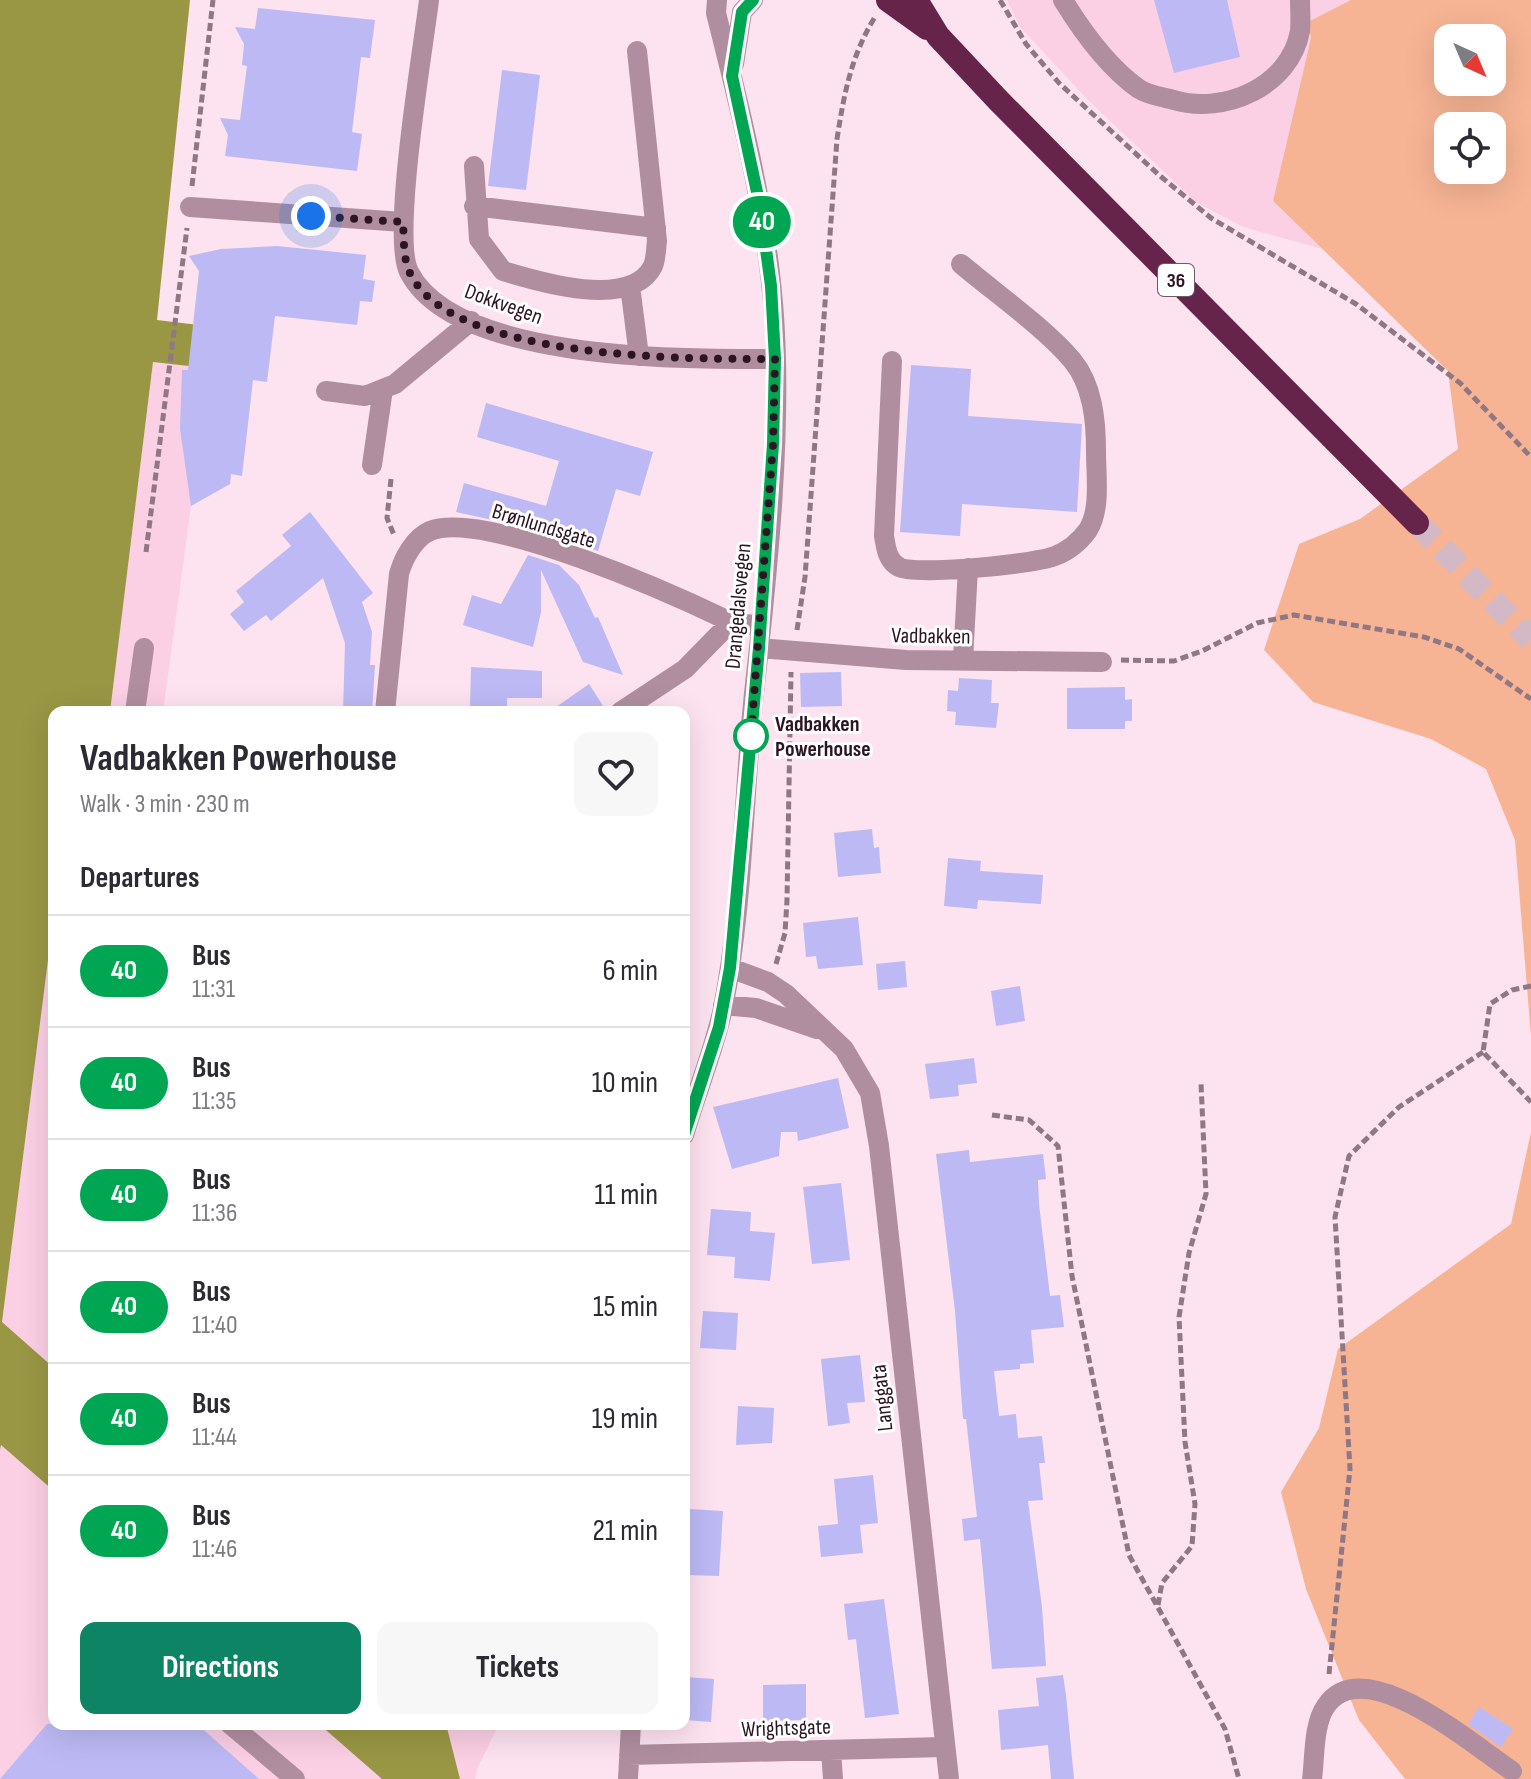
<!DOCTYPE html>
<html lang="en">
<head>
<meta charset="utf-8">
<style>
  :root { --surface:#fff; --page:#f7f7f7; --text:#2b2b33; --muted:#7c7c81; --line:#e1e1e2; --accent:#0d8463 }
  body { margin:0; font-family:"Sofia Sans Condensed",sans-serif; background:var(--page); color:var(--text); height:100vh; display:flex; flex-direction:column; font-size:30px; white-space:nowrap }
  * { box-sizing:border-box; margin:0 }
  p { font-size:26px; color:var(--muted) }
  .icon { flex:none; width:44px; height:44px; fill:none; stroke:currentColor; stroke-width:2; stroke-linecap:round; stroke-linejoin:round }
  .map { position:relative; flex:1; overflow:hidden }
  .details { position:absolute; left:48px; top:706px; width:642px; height:1024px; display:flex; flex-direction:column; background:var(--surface); border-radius:16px; box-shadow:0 8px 32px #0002 }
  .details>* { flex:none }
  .badge { padding:0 16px; border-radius:26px; font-size:28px; line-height:52px }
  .needle { width:52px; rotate:136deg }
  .buttons { position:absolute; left:1434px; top:24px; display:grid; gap:16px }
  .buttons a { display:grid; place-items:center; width:72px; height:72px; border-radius:16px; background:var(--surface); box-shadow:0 8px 32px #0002; font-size:40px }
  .you { position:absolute; width:40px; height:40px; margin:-20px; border:6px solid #fff; border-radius:50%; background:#1a73e8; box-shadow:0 0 0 12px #1a73e833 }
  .map>.badge { position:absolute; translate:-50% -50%; box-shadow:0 0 0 4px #fff }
  h2 { padding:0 32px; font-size:30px; line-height:72px }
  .round { display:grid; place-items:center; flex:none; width:84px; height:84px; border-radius:16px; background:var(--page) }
  .head { display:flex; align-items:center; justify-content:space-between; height:136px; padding:0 32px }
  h1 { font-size:38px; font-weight:700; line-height:60px }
  .button { display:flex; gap:16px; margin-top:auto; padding:16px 32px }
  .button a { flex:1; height:92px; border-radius:16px; background:var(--accent); color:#fff; font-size:32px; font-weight:700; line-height:92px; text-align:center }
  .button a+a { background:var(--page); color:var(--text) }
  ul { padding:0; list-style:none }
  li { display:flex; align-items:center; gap:24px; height:112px; padding:0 32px; border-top:2px solid var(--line) }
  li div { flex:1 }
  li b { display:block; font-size:30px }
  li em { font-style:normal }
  li .badge { min-width:88px; font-weight:700; text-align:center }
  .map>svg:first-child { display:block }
  .built { fill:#fbcfe4 }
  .green { fill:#f6b494; fill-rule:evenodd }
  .water { fill:#999744 }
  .building { fill:#bdb9f5 }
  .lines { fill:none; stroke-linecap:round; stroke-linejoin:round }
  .highway-tunnel { stroke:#d3b9c6; stroke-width:24; stroke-dasharray:24 12; stroke-linecap:butt }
  .path { stroke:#907784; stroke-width:5; stroke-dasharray:8 4; stroke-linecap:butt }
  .minor { stroke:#b08e9f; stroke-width:20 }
  .highway { stroke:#66244a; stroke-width:24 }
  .line-casing { stroke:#fff; stroke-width:18 }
  .line { stroke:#00a651; stroke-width:12 }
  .walk { stroke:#2c1522; stroke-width:8; stroke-dasharray:0 14.4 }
  .stop-dot { fill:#fff; stroke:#00a651; stroke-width:4 }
  .labels { text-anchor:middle; stroke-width:6; stroke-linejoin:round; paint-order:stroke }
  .shield { fill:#fff; stroke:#6b5b64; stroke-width:2 }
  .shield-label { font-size:20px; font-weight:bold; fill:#2c1522 }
  .street-label { font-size:22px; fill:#2c1522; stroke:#fff }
  .stop-label { font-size:22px; font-weight:bold; fill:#2c1522; stroke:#fff; text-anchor:start }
</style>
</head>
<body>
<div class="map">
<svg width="1531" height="1779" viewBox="0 0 1531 1779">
  <rect width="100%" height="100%" fill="#fde2ef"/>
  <path class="built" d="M1007,0h344l-42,23 2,15 -38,163 49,48 -79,-22 -47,-25 -106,-100 -70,-75z
    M153,362l47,5 -2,87 -35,258h-53z
    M54,913v811h445l-21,43 -3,12h-475v-335l16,14 -14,-136z"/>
  <path class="green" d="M1351,0h180v1036l-16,-196 -29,-71 -55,-30 -118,-37 -49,-52 35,-106 61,-25 98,-70 -10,-78 -175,-170 38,-163 -3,-16zM1448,38h44v44h-44zM1448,126h44v44h-44z
    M1531,1132v647h-126l-46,-59 -53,-131 -25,-97 38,-64 19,-79 173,-125z"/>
  <path class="water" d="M0,0h190l-33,320 83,10 -6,41 -81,-9 -43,350h-56v201l-52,409 52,46v123l-53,-46 -1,5z
    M319,1724h127l14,55h-78z"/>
  <path class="building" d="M1154,0h73l13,57 -66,16z
    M258,8l117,12 -5,38 -9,-1 -9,75 10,2 -5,37 -132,-15 3,-21 -8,-17 20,2 7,-54 -5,-1 2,-21 -9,-17 20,2z
    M502,70l38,5 -14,115 -38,-4z
    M277,246l89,9 -3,24 12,2 -3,21 -12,-1 -3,24 -82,-9 -8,66 -14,-2 -11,96 -11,-2 -1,10 -39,22 -11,-77 2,-59h6l11,-99 -10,-15 32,-7z
    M911,365l60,4 -3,47 114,8 -5,88 -115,-8 -2,32 -60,-4z
    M486,403l167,49 -13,44 -24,-7 -18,62 -60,-21 -82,-18 8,-29 82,23 13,-45 -82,-24z
    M310,512l63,81 -11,9 10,30 -2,33h5l-3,47h-29l2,-69 -22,-65 -52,43 -5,-6 -22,16 -14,-17 14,-12 -8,-11 55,-45 -9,-11z
    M528,555l31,10 20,20 16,33 3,-1 25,58 -40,-13 -42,-92v42l-8,35 -70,-22 9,-30 29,9z
    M471,667l71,4v27h-35v11l-37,-1z
    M841,672l1,34 -41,1 -1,-34z
    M959,678l33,2 -1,23h8l-3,25 -41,-3 1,-13 -9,-1 1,-21 10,1z
    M589,684l18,28h-58z
    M1125,687v13l7,-1v22h-7v8h-58v-41z
    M872,829l2,19 5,-1 2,26 -43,4 -4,-44z
    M948,858l33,3 -1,10 63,4 -2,29 -63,-4 -1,9 -33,-3z
    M858,917l5,48 -45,4 -2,-13 -10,1 -3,-34z
    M905,961l2,26 -29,3 -2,-26z
    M1020,986l5,35 -29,5 -5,-35z
    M974,1058l3,25 -19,2 1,11 -29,3 -5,-35z
    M838,1078l11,50 -51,13 -1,-9h-16l-2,24 -47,13 -19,-62z
    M969,1150l1,12 73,-8 3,25 -8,1 1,24 11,92 10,-1 4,32 -33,3 3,33 -14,1v5l-26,2 5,45 17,-2 2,24 24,-2 3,27h-6l4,37 -15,1 14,106 4,59 -54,3 -12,-130 -16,2 -2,-22 15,-2 -11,-98h-3l-8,-108 -19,-157z
    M841,1183l9,77 -38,4 -9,-77z
    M711,1209l40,3 -1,19 25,2 -5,48 -36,-3 1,-21 -28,-2z
    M703,1311l35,2 -2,37 -36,-2z
    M860,1355l5,47 -18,1 3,20 -22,3 -7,-67z
    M738,1406l36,2 -2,35 -36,2z
    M873,1475l5,48 -18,2 3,28 -42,4 -3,-31 20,-2 -4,-45z
    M689,1509l34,2 -4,65 -32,-1z
    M884,1599l15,115 -34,4 -9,-79 -8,1 -4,-36z
    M1063,1675l3,20 8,84h-23l-3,-34 -47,5 -3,-40 41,-4 -3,-28z
    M684,1677l30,2 -3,43 -27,-2z
    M806,1684v36l-43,1v-36z
    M1479,1707l34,22 -12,18 -33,-23z
    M47,1724h150l62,55h-259z"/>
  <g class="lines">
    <path class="highway-tunnel" d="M1417,523l114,117"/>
    <path class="path" d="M1000,0l26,44 33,39 100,92 52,43 145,86 104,79 71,74
      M192,186l21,-186
      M391,479l-4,39 7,17
      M146,552l41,-324
      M797,630l8,-53 32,-438c7,-45 14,-83 38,-122
      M1121,660l53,1 28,-10 55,-28 37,-8 130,22 35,12 72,50
      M776,964l9,-31 2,-33 4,-228
      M1531,986l-19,4 -22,14 -7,48 48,50
      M992,1115l37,5 29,26 14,130 57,279 96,174 14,50
      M684,1342l3,-143
      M1158,1605l4,-22 30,-37 3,-42 -10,-62 -6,-125 10,-64 17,-59 -5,-111
      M1329,1674l21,-205 -15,-252 14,-61 50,-49 84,-55"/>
    <path class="minor" d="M429,0c-6,50 -38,236 -20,272 46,90 278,87 366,87
      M1063,0c19,31 46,68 76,89 9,6 24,8 35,11 49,15 116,-13 126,-69 1,-10 0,-21 0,-31
      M734,64l8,-52 11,-12
      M474,166l5,73 24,32c36,11 128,39 150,-5 3,-7 3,-18 4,-25l-20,-190
      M474,206l182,22
      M190,207l213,15
      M630,286l9,70
      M892,361l-8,175c2,11 3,25 15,31 15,9 137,-3 156,-11 13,-5 25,-15 33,-26 13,-21 8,-54 8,-78 0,-31 -3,-67 -24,-92 -27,-32 -78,-68 -111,-96
      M326,391l39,5 30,-12 76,-63
      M372,465l11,-76
      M759,648l147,12 196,2
      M963,660l5,-92
      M135,712l9,-64
      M385,712l14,-138c4,-15 15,-36 31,-43 55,-22 245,64 301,91l30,4
      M620,712l65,-43 46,-47
      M730,968l38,14 18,12 58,55 26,44 9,53 70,633
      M723,1005l33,3 61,21
      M684,1135c12,-42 30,-84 39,-127 21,-106 20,-217 32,-324 13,-115 27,-254 19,-368 -7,-102 -33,-204 -58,-303l1,-13
      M230,1724l65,55
      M831,1750l2,29
      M629,1755l315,-8
      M628,1779l3,-55
      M1312,1779c3,-21 1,-55 14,-73 38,-56 148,40 186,65"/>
    <path class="highway" d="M888,0l39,28
      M916,0l22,36 60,64 419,423"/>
  </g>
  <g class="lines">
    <defs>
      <path id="line" d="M684,1135l35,-108 11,-59 29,-320 14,-204 2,-85 -4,-73 -11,-80 -28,-130 10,-64 11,-12"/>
    </defs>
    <use href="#line" class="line-casing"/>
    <use href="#line" class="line"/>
    <path class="walk" d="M311,216l92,6c1,14 0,36 6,49 39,90 283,88 366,88l-2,85 -22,292"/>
  </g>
  <circle class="stop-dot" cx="751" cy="736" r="16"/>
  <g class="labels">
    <rect class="shield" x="1158" y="264" width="36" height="32" rx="6"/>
    <g class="shield-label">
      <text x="1176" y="287">36</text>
    </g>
    <g class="street-label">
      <text transform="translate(504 303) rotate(20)" y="8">Dokkvegen</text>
      <text transform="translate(544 525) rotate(17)" y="8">Brønlundsgate</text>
      <text transform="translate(737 606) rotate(-85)" y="8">Drangedalsvegen</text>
      <text transform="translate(931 635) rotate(1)" y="8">Vadbakken</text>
      <text transform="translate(881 1398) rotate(-96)" y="8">Langgata</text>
      <text transform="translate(786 1727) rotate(-2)" y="8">Wrightsgate</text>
    </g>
    <g class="stop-label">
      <text x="775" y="731">Vadbakken<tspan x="775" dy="25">Powerhouse</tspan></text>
    </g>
  </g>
</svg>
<div class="buttons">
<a><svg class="needle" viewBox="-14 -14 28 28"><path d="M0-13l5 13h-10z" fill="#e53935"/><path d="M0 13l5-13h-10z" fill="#7c7c81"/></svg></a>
<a><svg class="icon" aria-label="locate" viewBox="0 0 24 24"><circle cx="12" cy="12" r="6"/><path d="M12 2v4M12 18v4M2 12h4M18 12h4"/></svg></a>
</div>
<div class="you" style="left:311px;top:216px"></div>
<b class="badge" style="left:762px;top:222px;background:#00a651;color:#fff">40</b>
<section class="details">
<div class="head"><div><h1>Vadbakken Powerhouse</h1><p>Walk · 3 min · 230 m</p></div><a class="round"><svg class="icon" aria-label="heart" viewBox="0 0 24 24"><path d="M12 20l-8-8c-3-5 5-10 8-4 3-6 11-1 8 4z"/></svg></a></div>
<h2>Departures</h2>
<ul>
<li><span class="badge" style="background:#00a651;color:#fff">40</span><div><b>Bus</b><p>11:31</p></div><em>6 min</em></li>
<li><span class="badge" style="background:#00a651;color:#fff">40</span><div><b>Bus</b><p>11:35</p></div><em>10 min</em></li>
<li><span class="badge" style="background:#00a651;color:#fff">40</span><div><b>Bus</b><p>11:36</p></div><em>11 min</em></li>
<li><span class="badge" style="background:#00a651;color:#fff">40</span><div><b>Bus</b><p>11:40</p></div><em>15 min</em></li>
<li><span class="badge" style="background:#00a651;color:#fff">40</span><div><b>Bus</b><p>11:44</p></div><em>19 min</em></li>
<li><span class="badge" style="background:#00a651;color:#fff">40</span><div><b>Bus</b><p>11:46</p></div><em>21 min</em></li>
</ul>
<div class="button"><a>Directions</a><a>Tickets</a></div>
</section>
</div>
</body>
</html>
